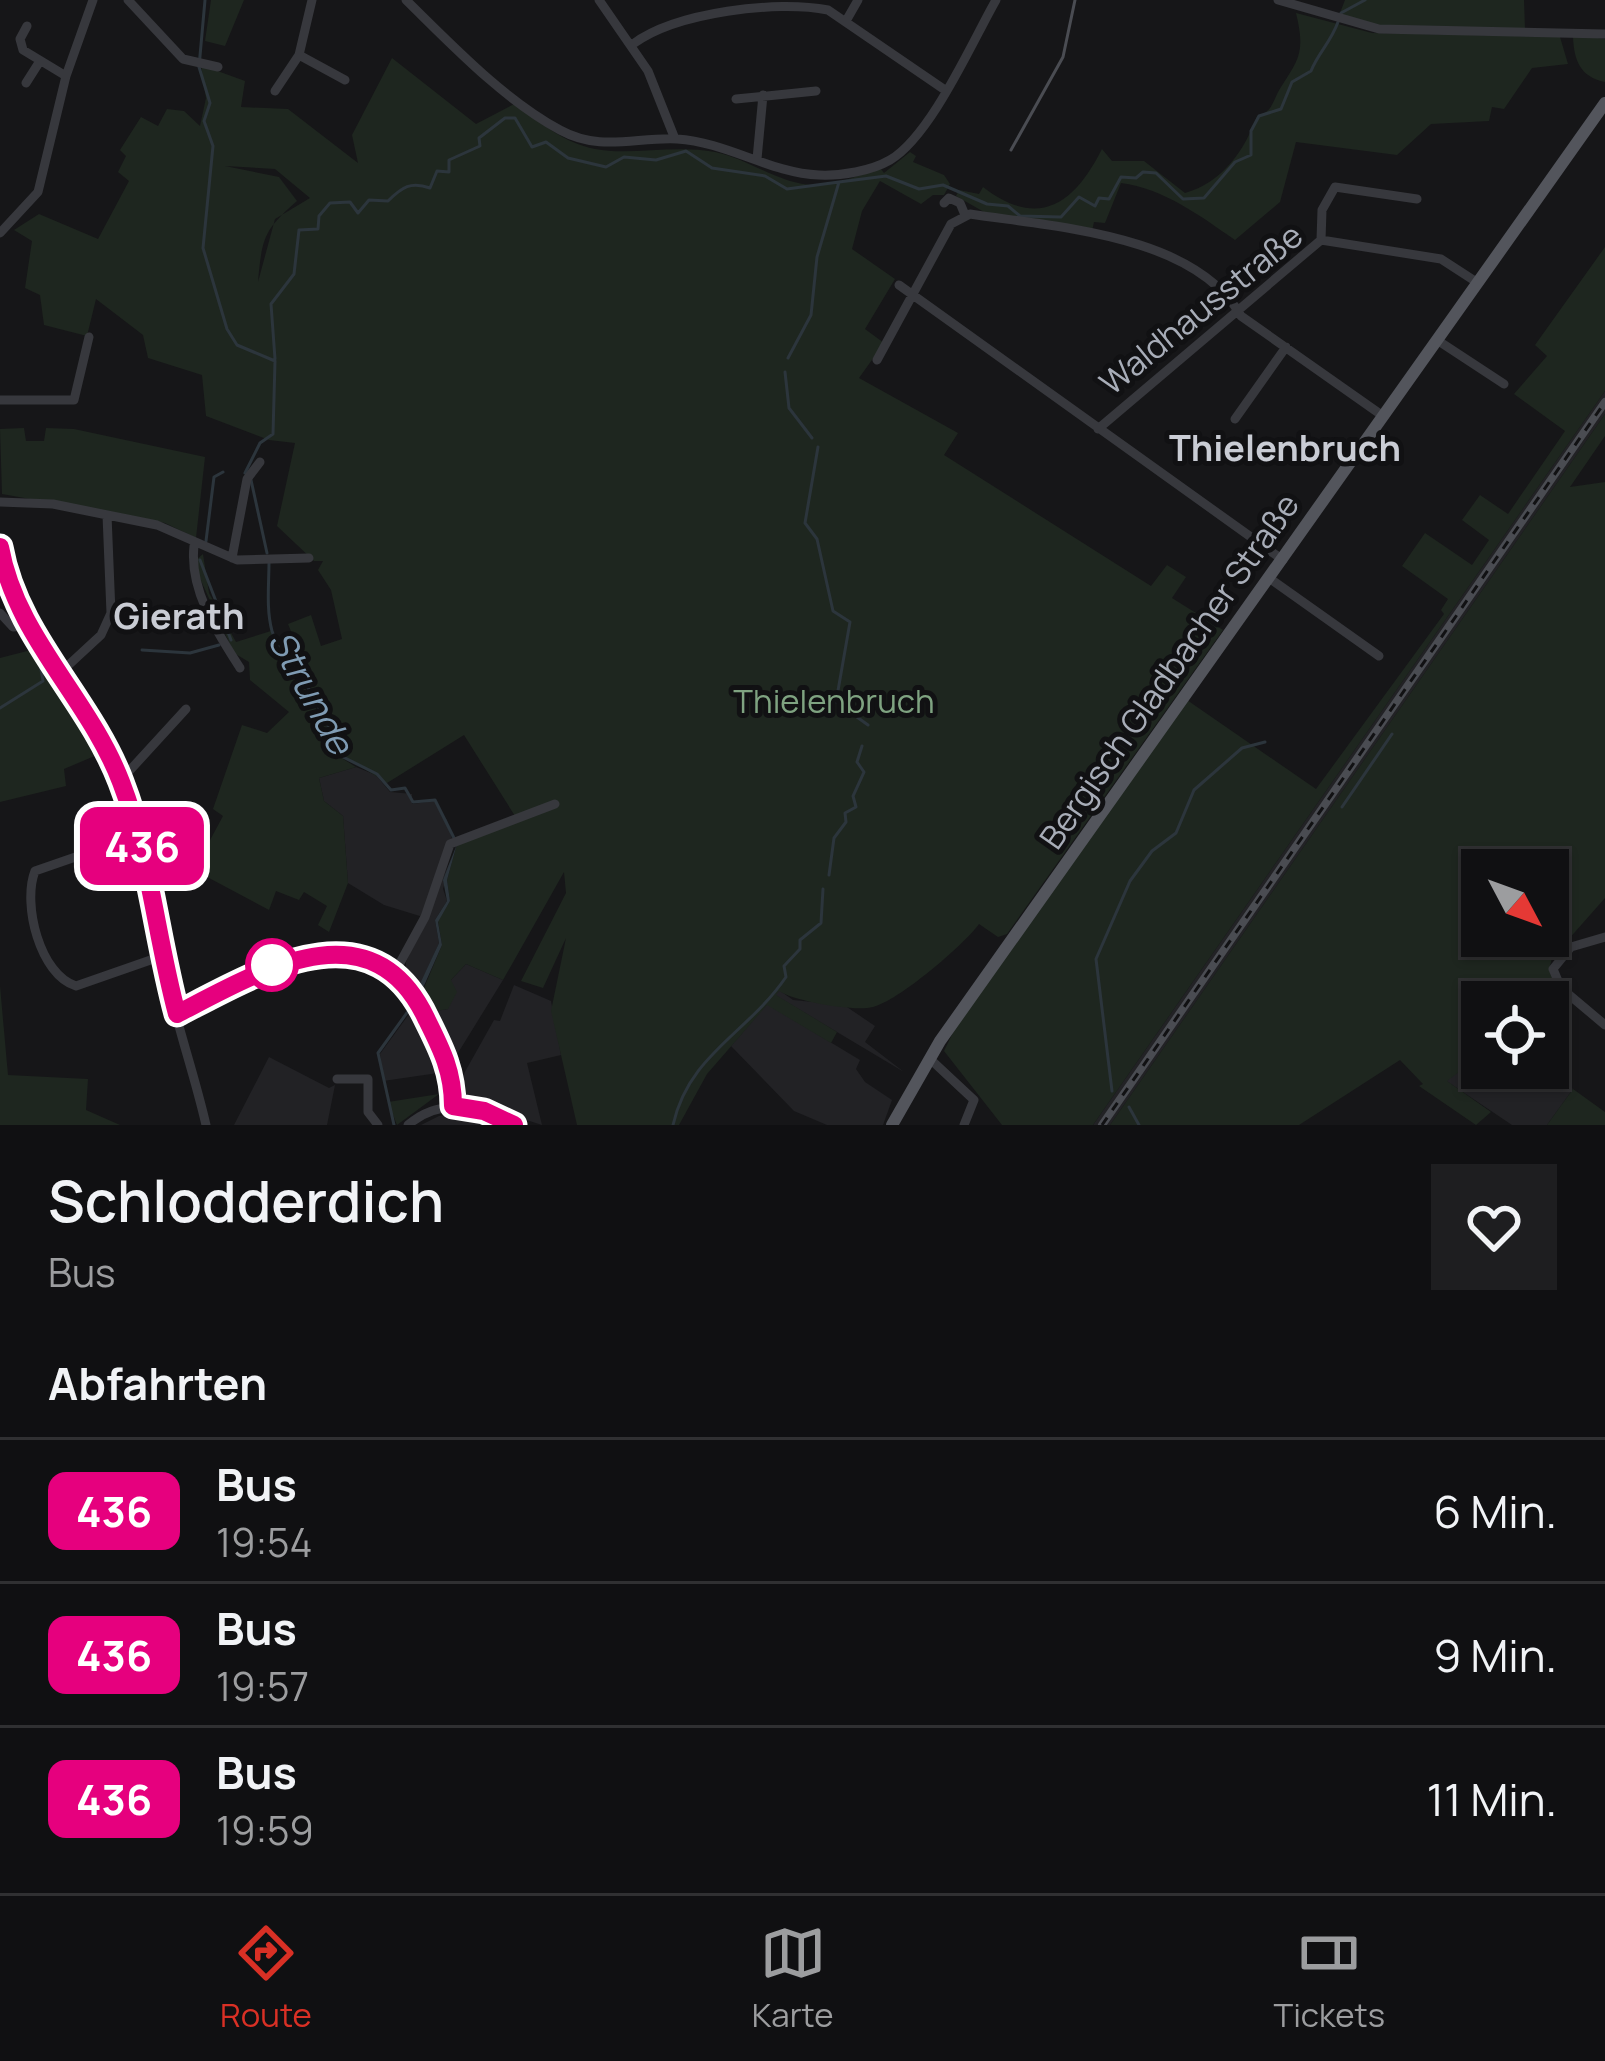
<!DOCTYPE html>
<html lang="de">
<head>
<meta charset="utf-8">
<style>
  :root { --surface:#101012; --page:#1e1e20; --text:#f1f3f6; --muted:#9c9d9f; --line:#303032; --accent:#d93025 }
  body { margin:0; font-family:Manrope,sans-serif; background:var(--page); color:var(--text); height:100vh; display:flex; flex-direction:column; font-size:45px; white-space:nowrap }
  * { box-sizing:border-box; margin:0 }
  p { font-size:39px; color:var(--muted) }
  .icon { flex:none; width:66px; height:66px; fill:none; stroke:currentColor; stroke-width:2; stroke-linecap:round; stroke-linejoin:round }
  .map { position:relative; height:1125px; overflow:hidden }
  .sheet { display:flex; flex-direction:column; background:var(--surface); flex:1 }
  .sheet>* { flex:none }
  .badge { padding:0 24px; border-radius:18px; font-size:42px; line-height:78px }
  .needle { width:78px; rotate:131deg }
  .tools { position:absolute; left:1461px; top:849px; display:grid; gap:24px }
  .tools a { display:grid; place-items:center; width:108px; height:108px; border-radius:0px; background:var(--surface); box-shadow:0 3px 9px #0004,0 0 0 3px var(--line); font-size:60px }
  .map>.badge { position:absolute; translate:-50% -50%; box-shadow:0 0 0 6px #fff }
  h2 { padding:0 48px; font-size:45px; line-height:108px }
  .round { display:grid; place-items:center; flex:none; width:126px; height:126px; border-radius:0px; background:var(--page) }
  .summary { display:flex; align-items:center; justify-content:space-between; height:204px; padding:0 48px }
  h1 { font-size:57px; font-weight:600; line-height:90px }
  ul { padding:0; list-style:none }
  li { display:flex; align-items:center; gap:36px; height:144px; padding:0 48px; border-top:3px solid var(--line) }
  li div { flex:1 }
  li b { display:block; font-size:45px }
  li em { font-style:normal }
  li .badge { min-width:132px; font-weight:700; text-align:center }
  .tabs { display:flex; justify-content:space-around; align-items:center; height:168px; border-top:3px solid var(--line); background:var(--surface); font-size:33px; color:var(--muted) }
  .tabs a { display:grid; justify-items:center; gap:6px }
  .tabs .current { color:var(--accent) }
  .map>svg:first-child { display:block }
  .built { fill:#222225 }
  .green { fill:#1e261f; fill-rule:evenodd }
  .water { fill:#2c353c }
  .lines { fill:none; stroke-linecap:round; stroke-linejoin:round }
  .stream { stroke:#2c353c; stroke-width:3 }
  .minor { stroke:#37383d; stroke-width:9 }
  .major { stroke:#53555c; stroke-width:12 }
  .tram { stroke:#4a4c52; stroke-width:3 }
  .rail-casing { stroke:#4a4c52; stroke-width:8 }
  .rail { stroke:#111113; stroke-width:3; stroke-dasharray:9; stroke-linecap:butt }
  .line-casing { stroke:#fff; stroke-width:27 }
  .line { stroke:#e6007e; stroke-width:18 }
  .stop-dot { fill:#fff; stroke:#e6007e; stroke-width:6 }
  .labels { text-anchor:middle; stroke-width:10; stroke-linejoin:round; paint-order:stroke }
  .street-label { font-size:33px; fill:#a8adb8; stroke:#111113 }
  .park-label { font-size:33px; fill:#7fa381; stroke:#111113 }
  .neighbourhood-label { font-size:36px; font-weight:bold; fill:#c9ccd4; stroke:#111113 }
  .water-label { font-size:36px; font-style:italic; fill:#7f9bb3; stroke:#111113 }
</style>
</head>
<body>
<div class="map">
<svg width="1605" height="1125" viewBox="0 0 1605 1125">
  <rect width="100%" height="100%" fill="#161618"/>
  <path class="built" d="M1605,391v23l-495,711h-17z
    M356,767l20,8 14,17 22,2v10l22,-3 13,19 5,19 -29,78 -39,-12 -36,-22 -5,-67 -19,-15 -5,-23z
    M452,857l-9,32 4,12 -12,19 4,23 -21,47 -12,-16v-12z
    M466,964l37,16 -50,81 -24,-49 19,-3 3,-29z
    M514,985l37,16 10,54 -34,8 15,62 -78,-25 -7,-14 37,-66 6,1z
    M779,990l14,10 51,5 31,21 -10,16 39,30 -129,-77z
    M767,1004l93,56 -4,9 9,13 27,18 -9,25h-56l-33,-14 -63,-65z
    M415,1006l30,66 -62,9 -3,-27z
    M1482,1055v13h61l30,21 -26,36h-35l-67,-45z
    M269,1057l60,31 6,-3 -8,40h-93z
    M464,1112l37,13h-80l18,-9z"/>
  <path class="green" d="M211,0h33l-19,46 -20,-5z
    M1345,0h179l1,29 -139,-3 -48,-8z
    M1296,13l76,20 188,4 8,27 -36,4 -28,41 -12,-2 -3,14 -58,3 -34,31 -101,-13 -16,60 -45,38c-33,-23 -72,-52 -114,-57l-16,40 -11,-1 -2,9 -108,-19 -28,-16 3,-6 20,4 4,-7c56,43 91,17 119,-38l10,12h32l41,32c37,-10 60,-43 72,-77 17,-5 15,-15 24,-29 19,-29 24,-36 15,-74z
    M1584,36l21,3v43c-25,-5 -31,-22 -32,-45z
    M392,58l84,66 40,-21c24,20 48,40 79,46 35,7 79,-5 120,3 35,7 68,35 104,33 21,-1 41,-11 62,-16l3,4 26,-21 6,4 -3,6 31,13 6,9 -6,11h-11l-12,9 -41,-23 -18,30 -10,38 43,30 -30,50 19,14 -25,35 99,55 -14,22 207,131 16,-21 19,12 -14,21 51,32 -216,304 -9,3 -19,-13c-16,22 -81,77 -106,83 -19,5 -79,-6 -94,-16l-3,4 61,37 -6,11 -64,-38 -60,69 -28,51h-102l-26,-114 15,-73 -23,50 -22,-7 45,-88 -2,-21 -61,108 -37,-16 -15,16 6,12 -9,17 -19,3 -8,-17 21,-50 -4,-24 12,-20 -3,-21 10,-36 58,-28 -51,-81 -77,48 -45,-28 -6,-27 -13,-7c3,-27 -25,-43 -37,-65l13,-5 -11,-27 23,-9 10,31 21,-7 -11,-49 -13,-20 5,-9h-9l-37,-35 18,-83 -26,-3 -63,-24 -4,-41 -54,-17 -5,-23 -47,-36 -9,37 -43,-11 -4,-30 -15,-7 7,-47 -18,-11 25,-16 59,25 31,-58 -11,-9 8,-16 -6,-6 21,-33 17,9 9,-17 17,2 16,15 6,-28 -5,-33 44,16 -4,26 47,2 70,54 -6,-28zM225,166l50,3 35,29 -35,21 -17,63c4,-45 6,-52 39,-81l-18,-24z
    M1605,247v144l-512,734h-91l-58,-74 16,-33 227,-318 129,89 128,-175 -3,-4 7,-11 -46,-33 23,-33 47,32 17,-25 -27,-20 18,-25 28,19 57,-83 -51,-37 33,-38 -12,-11z
    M1605,414v22l-35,51 35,-5v416l-53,60 -3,12 8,20 -14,12h-61v53l-35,26 44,31 -15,13 -57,-39 4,-2 -23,-24 -101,65h-189zM1482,870h66v66h-66z
    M24,428l2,13h18l2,-13 28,1 131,28 -9,81 -31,-15 -163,-29 -2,-65z
    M203,554l6,39 27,49 35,-11 22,47 19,17 8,28 14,8 6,26 16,10 -37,11 5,23 19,15 5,67 -19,49 -11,-7 9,-19 -23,-14 -5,8 -23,-9 -7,19 -75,-40 29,-54 -10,-7 29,-84 25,8 22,-21 -39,-32 -1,-18 -15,-9 -37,-81 -1,-12z
    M31,650l32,35 41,67 -40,17 2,17 -66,16v-144z
    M0,986l8,89 80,4 -2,31 34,15h-120z
    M1573,1089l32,23v13h-58z
    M439,1094l-42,31 -9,-23z"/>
  <path class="water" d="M457,844l-10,36 3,21 -12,21 4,23 -27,61 -3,-5 27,-58 -4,-23 12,-19 -4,-21z"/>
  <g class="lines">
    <path class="stream" d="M205,0l-6,67 11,36 -6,18 9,25 -10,102 24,81 10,16 38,16 -2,73 -13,9 -15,30
      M1341,13l24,-13
      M788,358l23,-43 6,-58 22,-75 47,-6 33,13 24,-4 44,19 21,2 12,10 41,1 18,-20 16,9 4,-8 10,1 12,-22 15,1 7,-6 13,1 27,26 21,-1 31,-36 16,-7v-24l8,-15 22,-7 11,-27 19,-11c7,-18 20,-29 27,-49
      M275,359l-4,-55 23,-30 5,-44 19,-1 1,-13 11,-13 20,-1 8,11 11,-13 19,1c14,-14 23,-20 42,-13l7,-17 12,1v-12l31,-14 -1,-8 26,-20h10l17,29 14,-5 22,16 38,9 18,-10 32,3 30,-9 26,17 53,8 22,13 52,-7
      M785,372l4,36 23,30
      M818,447l-13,76 12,16 16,72 17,11 -14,80 32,23
      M251,480l16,73
      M206,541l8,-64 9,-5
      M200,560l31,80
      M269,562c0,22 -3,47 3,69 10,32 52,64 49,91l14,7 6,27 36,18 14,16 14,-2 8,14 22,-2 19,38
      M142,650l48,3 29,-8
      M0,708l43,-27 -3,-17
      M1342,807l50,-73
      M829,875l5,-37 12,-16 -1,-9 11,-6 -3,-11 11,-24 -7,-10 5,-16
      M1112,1091l-16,-132 34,-78 22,-30 24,-18 18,-43 48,-42 23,-6
      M1129,1107l10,18
      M394,1125l-16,-72 36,-50
      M673,1125c16,-71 74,-91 113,-148l-2,-11 16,-17v-9l21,-17 2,-34"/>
    <path class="minor" d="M128,0l55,59 35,8
      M406,0c46,45 97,99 154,130 40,22 75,7 117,9 50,3 93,34 142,36 22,1 52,-4 71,-15 41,-24 82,-118 106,-160
      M599,0l49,71 27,68
      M1278,0l101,29 226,5
      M846,21l12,-21
      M27,26l-7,13 3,11 43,26
      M633,44c43,-32 144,-44 195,-34l117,80
      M299,55l46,25
      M26,83l14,-22
      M275,91l24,-36 13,-55
      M736,99l80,-8
      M757,159l6,-64
      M944,203l5,-5 11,5 5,12
      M0,233l38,-41 28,-116 27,-76
      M1321,240l1,-30 13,-23 82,12
      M899,285l384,275
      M1437,340l67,44
      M877,360l74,-136 19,-10c84,13 225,20 271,102l142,100
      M0,400h74l15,-63
      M1235,419l51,-72
      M1098,429l223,-189 120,19 37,24
      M0,502l53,2 104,21 80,35 72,-2
      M194,546c-5,44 23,86 46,122
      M0,547c15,88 85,148 118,228 25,58 33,118 44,180 10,57 31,113 44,170
      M232,558l15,-79 13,-17
      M1269,578l110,78
      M0,613l13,14 13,-1
      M61,672l40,-37 10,-22 -4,-98
      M121,780l65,-71
      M139,835l-104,36c-13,33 5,104 41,115l86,-30
      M1605,937l-34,10 -18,22 8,19 44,37
      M395,972l30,-55 25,-73 105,-40
      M177,1014c81,-43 195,-110 249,4 15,31 27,53 27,88
      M929,1058l45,42 -10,25
      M337,1079h31v33l10,13
      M408,1125c33,-29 71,-18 106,0"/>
    <path class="major" d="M892,1125l48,-84 665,-938"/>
    <path class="tram" d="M1011,150l52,-93 12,-57"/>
    <defs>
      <path id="rail" d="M1102,1125l503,-723"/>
    </defs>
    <use href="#rail" class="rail-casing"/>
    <use href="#rail" class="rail"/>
  </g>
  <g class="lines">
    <defs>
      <path id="line" d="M0,547c16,90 89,151 121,235 29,75 35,154 56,232 81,-42 194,-111 249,4 15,30 27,53 27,88l31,5 30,14"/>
    </defs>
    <use href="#line" class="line-casing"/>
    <use href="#line" class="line"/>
  </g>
  <circle class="stop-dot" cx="272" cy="965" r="24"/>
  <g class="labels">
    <g class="street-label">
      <text transform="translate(1201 309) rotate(-39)" y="12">Waldhausstraße</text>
      <text transform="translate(1169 671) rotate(-55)" y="12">Bergisch Gladbacher Straße</text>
    </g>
    <g class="park-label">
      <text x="834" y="713">Thielenbruch</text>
    </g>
    <g class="neighbourhood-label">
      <text x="1285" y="461">Thielenbruch</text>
      <text x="179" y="629">Gierath</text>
    </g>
    <g class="water-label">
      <text transform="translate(311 692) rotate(61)" y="13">Strunde</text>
    </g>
  </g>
</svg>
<div class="tools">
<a><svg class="needle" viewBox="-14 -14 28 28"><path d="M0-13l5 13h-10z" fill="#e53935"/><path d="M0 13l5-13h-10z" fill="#9c9d9f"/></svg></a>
<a><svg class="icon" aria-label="locate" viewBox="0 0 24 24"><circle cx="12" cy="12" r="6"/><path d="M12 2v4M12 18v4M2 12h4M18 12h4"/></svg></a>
</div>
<b class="badge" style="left:142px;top:846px;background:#e6007e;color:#fff">436</b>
</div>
<section class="sheet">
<div class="summary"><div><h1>Schlodderdich</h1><p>Bus</p></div><a class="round"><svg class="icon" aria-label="heart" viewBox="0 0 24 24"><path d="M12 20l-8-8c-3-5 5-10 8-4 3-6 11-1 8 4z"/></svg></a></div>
<h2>Abfahrten</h2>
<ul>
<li><span class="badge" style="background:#e6007e;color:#fff">436</span><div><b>Bus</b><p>19:54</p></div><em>6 Min.</em></li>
<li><span class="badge" style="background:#e6007e;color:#fff">436</span><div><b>Bus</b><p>19:57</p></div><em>9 Min.</em></li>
<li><span class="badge" style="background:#e6007e;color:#fff">436</span><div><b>Bus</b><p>19:59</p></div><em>11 Min.</em></li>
</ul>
</section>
<nav class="tabs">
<a class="current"><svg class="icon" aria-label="directions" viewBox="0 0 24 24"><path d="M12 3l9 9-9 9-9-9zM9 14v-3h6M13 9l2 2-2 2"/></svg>Route</a>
<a><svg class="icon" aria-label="map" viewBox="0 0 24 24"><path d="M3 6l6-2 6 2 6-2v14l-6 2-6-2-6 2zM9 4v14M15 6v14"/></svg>Karte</a>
<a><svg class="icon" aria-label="tickets" viewBox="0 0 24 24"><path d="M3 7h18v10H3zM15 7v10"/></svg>Tickets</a>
</nav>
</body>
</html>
